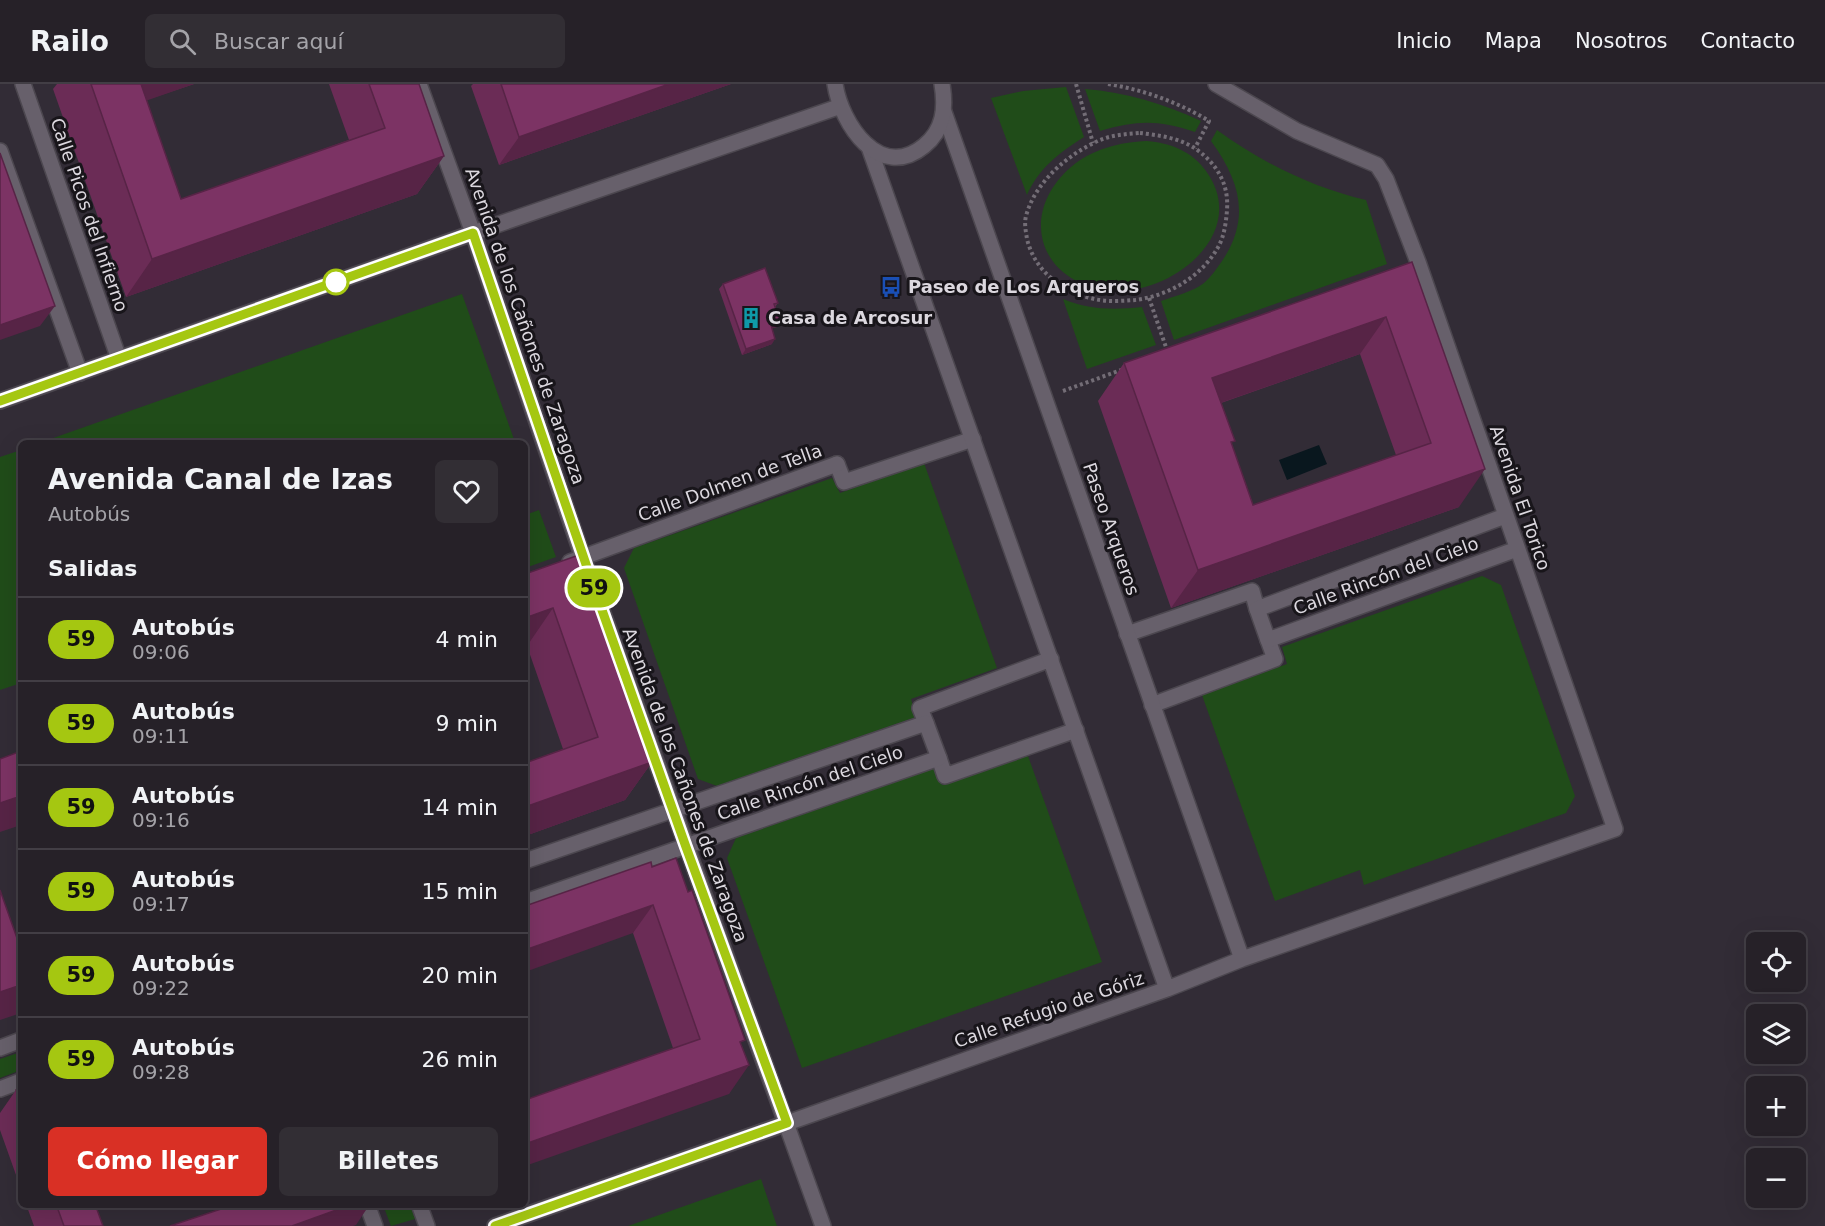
<!DOCTYPE html>
<html lang="es">
<head>
<meta charset="utf-8">
<style>
  :root { --surface:#262128; --page:#322e34; --text:#f1f3f6; --muted:#a4a3a8; --line:#423e45; --accent:#d93025 }
  body { margin:0; font-family:"DejaVu Sans",sans-serif; background:var(--page); color:var(--text); height:100vh; display:flex; flex-direction:column; font-size:22px; white-space:nowrap }
  * { box-sizing:border-box; margin:0 }
  p { font-size:20px; color:var(--muted) }
  .icon { flex:none; width:33px; height:33px; fill:none; stroke:currentColor; stroke-width:2; stroke-linecap:round; stroke-linejoin:round }
  .map { position:relative; flex:1; overflow:hidden }
  .sheet { position:absolute; left:18px; top:356px; width:510px; height:768px; display:flex; flex-direction:column; background:var(--surface); border-radius:9px; box-shadow:0 6px 24px #0002,0 0 0 2px var(--line) }
  .sheet>* { flex:none }
  .badge { padding:0 12px; border-radius:20px; font-size:21px; line-height:39px }
  .controls { position:absolute; left:1746px; top:848px; display:grid; gap:12px }
  .controls a { display:grid; place-items:center; width:60px; height:60px; border-radius:9px; background:var(--surface); box-shadow:0 6px 24px #0002,0 0 0 2px var(--line); font-size:30px }
  .map>.badge { position:absolute; translate:-50% -50%; box-shadow:0 0 0 3px #fff }
  h2 { padding:0 30px; font-size:22px; line-height:54px }
  .round { display:grid; place-items:center; flex:none; width:63px; height:63px; border-radius:9px; background:var(--page) }
  .overview { display:flex; align-items:center; justify-content:space-between; height:102px; padding:0 30px }
  h1 { font-size:28px; font-weight:700; line-height:45px }
  .button { display:flex; gap:12px; margin-top:auto; padding:12px 30px }
  .button a { flex:1; height:69px; border-radius:9px; background:var(--accent); color:#fff; font-size:24px; font-weight:700; line-height:69px; text-align:center }
  .button a+a { background:var(--page); color:var(--text) }
  ul { padding:0; list-style:none }
  li { display:flex; align-items:center; gap:18px; height:84px; padding:0 30px; border-top:2px solid var(--line) }
  li div { flex:1 }
  li b { display:block; font-size:22px }
  li em { font-style:normal }
  li .badge { min-width:66px; font-weight:700; text-align:center }
  header { display:flex; align-items:center; gap:36px; box-sizing:border-box; height:84px; padding:0 30px; background:var(--surface); border-bottom:2px solid var(--line) }
  header strong { font-size:28px }
  nav { display:flex; gap:33px; margin-inline-start:auto; font-size:21px }
  .search { width:420px; height:54px; background:var(--page); display:flex; align-items:center; gap:15px; box-sizing:border-box; padding:0 21px; border-radius:9px; color:var(--muted); font-size:22px }
  .map>svg:first-child { display:block }
  .green { fill:#204c19 }
  .water { fill:#09171e }
  .lines { fill:none; stroke-linecap:round; stroke-linejoin:round }
  .pedestrian-casing { stroke:#4c474f; stroke-width:18 }
  .minor-casing { stroke:#4c474f; stroke-width:18 }
  .tertiary-casing { stroke:#4c474f; stroke-width:18 }
  .path { stroke:#736d76; stroke-width:4; stroke-dasharray:3 3; stroke-linecap:butt }
  .pedestrian { stroke:#67606b; stroke-width:15 }
  .minor { stroke:#67606b; stroke-width:15 }
  .tertiary { stroke:#67606b; stroke-width:15 }
  .wall { fill:#6b2c56; fill-rule:evenodd }
  .shaded-wall { fill:#572446 }
  .building { fill:#7c3364; stroke:#572446; stroke-width:1.5; fill-rule:evenodd }
  .line-casing { stroke:#fff; stroke-width:14 }
  .line { stroke:#a5c711; stroke-width:9 }
  .stop-dot { fill:#fff; stroke:#a5c711; stroke-width:3 }
  .labels { text-anchor:middle; stroke-width:6; stroke-linejoin:round; paint-order:stroke }
  .street-label { font-size:18px; fill:#dcd8df; stroke:#18151a }
  .poi-label { font-size:18px; font-weight:bold; fill:#dcd8df; stroke:#18151a; text-anchor:start }
</style>
</head>
<body>
<header>
<strong>Railo</strong>
<div class="search"><svg class="icon" aria-label="search" viewBox="0 0 24 24"><circle cx="10" cy="10" r="6"/><path d="M15 15l6 6"/></svg>Buscar aquí</div>
<nav><a>Inicio</a><a>Mapa</a><a>Nosotros</a><a>Contacto</a></nav>
</header>
<div class="map">
<svg width="1825" height="1142" viewBox="0 0 1825 1142">
  <rect width="100%" height="100%" fill="#322c36"/>
  <path class="green" d="M1066,3l18,50c-25,16 -45,31 -57,58l-36,-97 32,-7z
    M1085,5c41,3 79,15 116,32l-6,11c-38,-12 -56,-12 -95,-1z
    M1217,46c44,32 96,58 149,70l21,64 -213,76 -13,-39c14,-5 31,-9 43,-18 7,-6 13,-15 18,-22 29,-43 18,-80 -11,-120z
    M1147,57c23,2 45,10 59,30 46,63 -38,128 -100,119 -69,-10 -87,-78 -35,-123 21,-18 49,-25 76,-26z
    M462,210l53,148h-473z
    M1063,215c26,11 51,11 79,8l14,38 -69,24z
    M21,366v233l-21,7v-233z
    M924,379l73,205 -86,31 5,18 -199,69 -19,-7 -74,-211 10,-20 198,-70 8,15z
    M539,426l17,47 -31,11v-53z
    M1482,492l19,9 74,211 -9,17 -202,72 -4,-15 -85,31 -73,-206 85,-31 -5,-17z
    M1028,672l74,206 -300,106 -75,-210 9,-20 199,-70 7,17z
    M21,968v18l-21,8v-19z
    M761,1095l16,47h-149z
    M383,1121h27l5,14 -24,7z"/>
  <path class="water" d="M1319,361l8,19 -40,16 -8,-20z"/>
  <g class="lines">
    <defs>
      <path id="pedestrian" d="M837,380l7,18 129,-43
        M1127,550l125,-43 5,18
        M1152,621l123,-46 -7,-19
        M926,639l-6,-15 131,-49
        M939,674l6,18 131,-46"/>
      <path id="minor" d="M23,0l96,275
        M419,0l54,149
        M944,28l298,847
        M869,63l298,842
        M0,67l80,222
        M1505,432l-248,93 11,31 249,-91
        M570,478l267,-98
        M525,777l401,-138 13,35 -414,144
        M0,964l21,-8
        M0,1005l21,-8
        M367,1120l8,22
        M419,1120l8,22
        M495,1142l672,-237 75,-30 373,-130 -197,-567 -32,-83 -9,-14 -80,-34 -81,-47"/>
      <path id="tertiary" d="M835,0c6,40 45,98 89,62 20,-16 22,-38 18,-62
        M473,149l110,325 240,668
        M0,317l473,-168 368,-127"/>
    </defs>
    <use href="#pedestrian" class="pedestrian-casing"/>
    <use href="#minor" class="minor-casing"/>
    <use href="#tertiary" class="tertiary-casing"/>
    <path class="path" d="M1076,0l17,59
      M1108,0c36,6 70,18 101,37l-14,27
      M1140,49c18,2 40,5 56,16 21,15 33,35 31,61 -1,13 -3,28 -10,39 -17,29 -50,47 -82,51 -13,1 -28,2 -41,-1 -32,-8 -59,-27 -67,-60 -1,-7 -3,-15 -1,-23 9,-34 42,-62 74,-76 12,-5 26,-6 40,-7z
      M1149,214l19,55
      M1063,307l61,-22"/>
    <use href="#pedestrian" class="pedestrian"/>
    <use href="#minor" class="minor"/>
    <use href="#tertiary" class="tertiary"/>
  </g>
  <path class="wall" d="M57,0h137l-48,16 35,99 168,-59 -20,-56h90l25,72 -27,38 -291,103 -73,-208z
    M473,0h258l-232,81 -28,-79z
    M1412,178l47,245 -288,101 -73,-207 26,-38zM1360,270l36,101 -143,50 -21,-60 -11,-42z
    M723,200l55,19 -3,4 2,20 -5,1v16l-30,11 -23,-66z
    M579,471l73,207 -27,38 -100,36v-73l38,-14 -36,-103z
    M652,783l89,178 -12,49 -56,-46 -40,-115z
    M21,1004v101l-21,-59v-17l16,-23z
    M26,1120h69l8,22h-69z"/>
  <path class="shaded-wall" d="M131,0h63l-83,29z
    M669,0h62l-232,81 20,-28z
    M444,72l-27,38 -291,103 26,-38z
    M55,222l-15,20 -40,14v-15z
    M1386,233l-26,37 -174,61 26,-37z
    M780,237l-3,6 -10,3 4,-5z
    M775,255l-3,5 -30,11 4,-6z
    M1485,385l-26,38 -288,101 27,-38z
    M553,524l-26,38 -2,1v-29z
    M652,678l-27,38 -100,36v-29z
    M21,712v29l-21,7v-29z
    M653,821l-20,28 -108,39v-22z
    M21,901v28l-21,7v-28z
    M749,981l-20,29 -204,72v-22z
    M353,1120h17l-14,21 -3,1h-61z"/>
  <path class="building" d="M91,0h50l40,115 204,-71 -16,-44h50l25,72 -292,103z
    M501,0h168l-150,53z
    M0,69l55,153 -55,19z
    M1412,178l73,207 -287,101 -74,-207zM1386,233l45,126 -178,62 -22,-63 4,-1 -23,-63z
    M765,184l13,35 -4,1 6,17 -9,4 4,14 -29,10 -23,-65z
    M579,471l73,207 -127,45v-44l73,-26 -45,-129 -28,10v-44z
    M21,667v45l-21,7v-44z
    M676,774l12,34 4,-2 53,150 -5,2 9,23 -224,79v-44l175,-61 -47,-134 -128,45v-44l126,-44 1,5z
    M0,806l18,51 3,-1v45l-21,7z
    M21,1004v16l-5,-14z
    M56,1120h39l8,22h-39z
    M236,1120h117l-61,22h-122z"/>
  <g class="lines">
    <defs>
      <path id="line" d="M0,317l473,-168 118,346 95,268 101,276 -292,103"/>
    </defs>
    <use href="#line" class="line-casing"/>
    <use href="#line" class="line"/>
  </g>
  <defs>
    <symbol id="bus-bare" viewBox="-9 -9 18 18"><path d="M-5-6H5V4H4V6H2V4H-2V6H-4V4H-5ZM-3.5-4V0h7V-4ZM-3.5 1.2v1.5H-2V1.2ZM2 1.2v1.5H3.5V1.2Z" fill="#1a4fb4" stroke="#18151a" stroke-width="2.5" paint-order="stroke"/></symbol>
    <symbol id="building-bare" viewBox="-9 -9 18 18"><path d="M-4-6H4V6H1V3H-1V6H-4ZM-2.5-4.3h1.7v1.8h-1.7ZM.8-4.3h1.7v1.8H.8ZM-2.5-1h1.7V.8h-1.7ZM.8-1h1.7V.8H.8Z" fill="#0f9aa8" stroke="#18151a" stroke-width="2.5" paint-order="stroke"/></symbol>
  </defs>
  <g fill-rule="evenodd">
    <use href="#bus-bare" x="876" y="188" width="30" height="30"/>
    <use href="#building-bare" x="736" y="219" width="30" height="30"/>
  </g>
  <circle class="stop-dot" cx="336" cy="198" r="12"/>
  <g class="labels">
    <g class="street-label">
      <text transform="translate(89 131) rotate(71)" y="6">Calle Picos del Infierno</text>
      <text transform="translate(525 242) rotate(71)" y="6">Avenida de los Cañones de Zaragoza</text>
      <text transform="translate(730 399) rotate(-20)" y="6">Calle Dolmen de Tella</text>
      <text transform="translate(1520 414) rotate(71)" y="6">Avenida El Torico</text>
      <text transform="translate(1111 445) rotate(71)" y="6">Paseo Arqueros</text>
      <text transform="translate(1386 492) rotate(-20)" y="6">Calle Rincón del Cielo</text>
      <text transform="translate(810 699) rotate(-19)" y="6">Calle Rincón del Cielo</text>
      <text transform="translate(685 701) rotate(70)" y="6">Avenida de los Cañones de Zaragoza</text>
      <text transform="translate(1049 926) rotate(-19)" y="6">Calle Refugio de Góriz</text>
    </g>
    <g class="poi-label">
      <text x="908" y="209">Paseo de Los Arqueros</text>
      <text x="768" y="240">Casa de Arcosur</text>
    </g>
  </g>
</svg>
<div class="controls">
<a><svg class="icon" aria-label="locate" viewBox="0 0 24 24"><circle cx="12" cy="12" r="6"/><path d="M12 2v4M12 18v4M2 12h4M18 12h4"/></svg></a>
<a><svg class="icon" aria-label="layers" viewBox="0 0 24 24"><path d="M12 4l9 5-9 5-9-5zM3 14l9 5 9-5"/></svg></a>
<a>+</a>
<a>−</a>
</div>
<b class="badge" style="left:594px;top:504px;background:#a5c711;color:#111">59</b>
<section class="sheet">
<div class="overview"><div><h1>Avenida Canal de Izas</h1><p>Autobús</p></div><a class="round"><svg class="icon" aria-label="heart" viewBox="0 0 24 24"><path d="M12 20l-8-8c-3-5 5-10 8-4 3-6 11-1 8 4z"/></svg></a></div>
<h2>Salidas</h2>
<ul>
<li><span class="badge" style="background:#a5c711;color:#111">59</span><div><b>Autobús</b><p>09:06</p></div><em>4 min</em></li>
<li><span class="badge" style="background:#a5c711;color:#111">59</span><div><b>Autobús</b><p>09:11</p></div><em>9 min</em></li>
<li><span class="badge" style="background:#a5c711;color:#111">59</span><div><b>Autobús</b><p>09:16</p></div><em>14 min</em></li>
<li><span class="badge" style="background:#a5c711;color:#111">59</span><div><b>Autobús</b><p>09:17</p></div><em>15 min</em></li>
<li><span class="badge" style="background:#a5c711;color:#111">59</span><div><b>Autobús</b><p>09:22</p></div><em>20 min</em></li>
<li><span class="badge" style="background:#a5c711;color:#111">59</span><div><b>Autobús</b><p>09:28</p></div><em>26 min</em></li>
</ul>
<div class="button"><a>Cómo llegar</a><a>Billetes</a></div>
</section>
</div>
</body>
</html>
